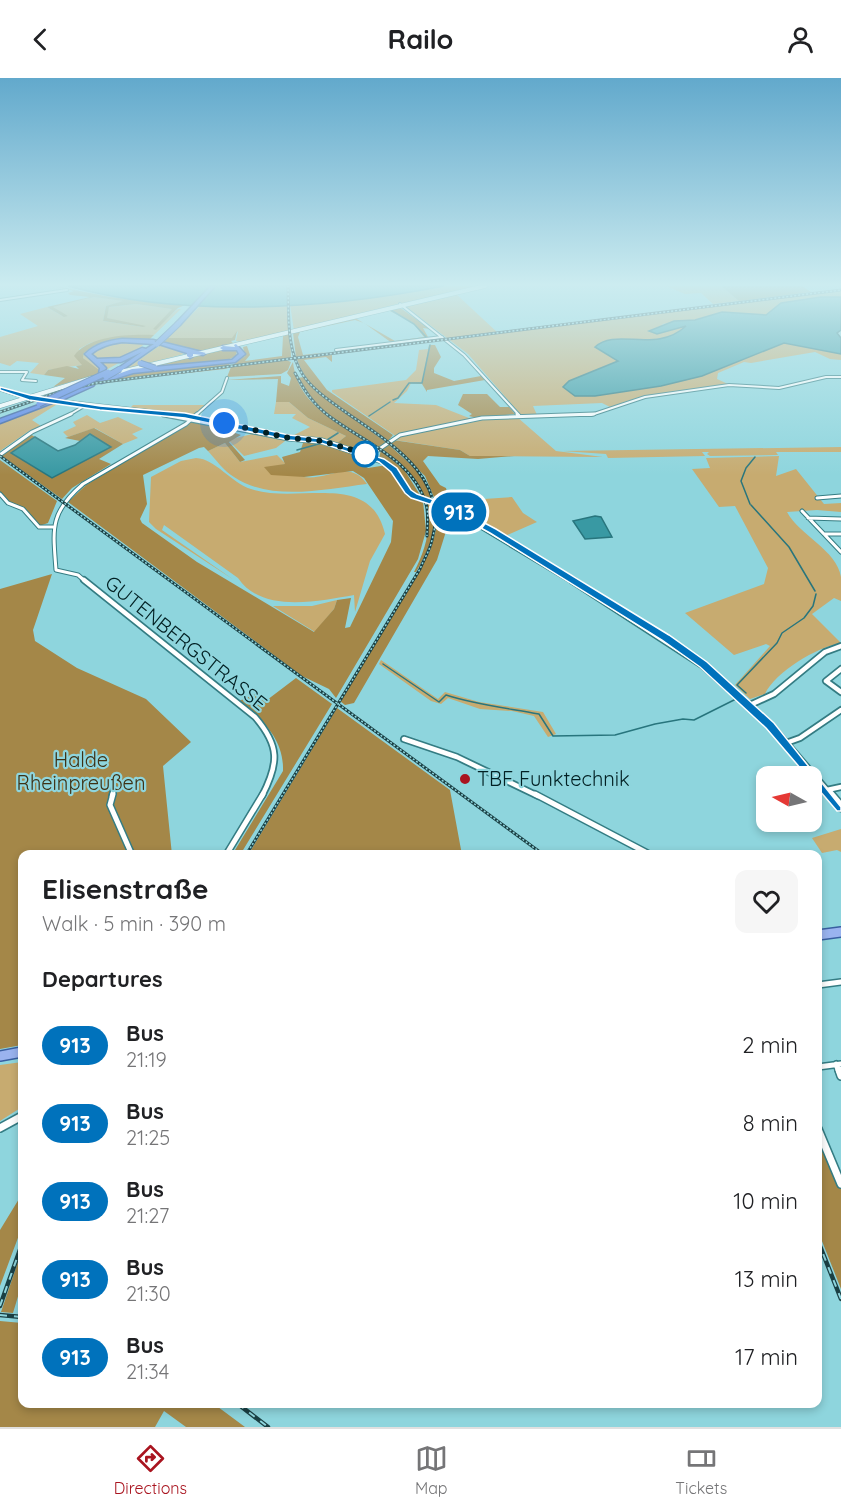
<!DOCTYPE html>
<html lang="en">
<head>
<meta charset="utf-8">
<style>
  :root { --surface:#fff; --page:#f6f6f6; --text:#202124; --muted:#757577; --line:#e0e0e0; --accent:#a9141f }
  body { margin:0; font-family:Quicksand,sans-serif; background:var(--page); color:var(--text); height:100vh; display:flex; flex-direction:column; font-size:22px; white-space:nowrap }
  * { box-sizing:border-box; margin:0 }
  p { font-size:20px; color:var(--muted) }
  .icon { flex:none; width:33px; height:33px; fill:none; stroke:currentColor; stroke-width:2; stroke-linecap:round; stroke-linejoin:round }
  .map { position:relative; flex:1; overflow:hidden }
  .side { position:absolute; left:18px; top:772px; width:804px; height:558px; display:flex; flex-direction:column; background:var(--surface); border-radius:12px; box-shadow:0 3px 9px #0003 }
  .side>* { flex:none }
  .badge { padding:0 12px; border-radius:20px; font-size:21px; line-height:39px }
  .needle { width:39px; rotate:278deg }
  .tools { position:absolute; left:756px; top:688px; display:grid; gap:12px }
  .tools a { display:grid; place-items:center; width:66px; height:66px; border-radius:12px; background:var(--surface); box-shadow:0 3px 9px #0003; font-size:30px }
  .you { position:absolute; width:30px; height:30px; margin:-15px; border:4px solid #fff; border-radius:50%; background:#1a73e8; box-shadow:0 0 0 9px #1a73e833 }
  .map>.badge { position:absolute; translate:-50% -50%; box-shadow:0 0 0 3px #fff }
  h2 { padding:0 24px; font-size:22px; line-height:54px }
  .round { display:grid; place-items:center; flex:none; width:63px; height:63px; border-radius:12px; background:var(--page) }
  .headline { display:flex; align-items:center; justify-content:space-between; height:102px; padding:0 24px }
  h1 { font-size:28px; font-weight:700; line-height:45px }
  ul { padding:0; list-style:none }
  li { display:flex; align-items:center; gap:18px; height:78px; padding:0 24px }
  li div { flex:1 }
  li b { display:block; font-size:22px }
  li em { font-style:normal }
  li .badge { min-width:66px; font-weight:700; text-align:center }
  header { display:flex; justify-content:space-between; align-items:center; height:78px; padding:0 24px; background:var(--surface); font-size:27px; font-weight:700 }
  .tab-bar { display:flex; justify-content:space-around; align-items:center; height:84px; border-top:2px solid var(--line); background:var(--surface); font-size:16px; color:var(--muted) }
  .tab-bar a { display:grid; justify-items:center; gap:3px }
  .tab-bar .current { color:var(--accent) }
  .map>svg:first-child { display:block }
  .green { fill:#c7ab70 }
  .forest { fill:#a48748 }
  .water { fill:#3999a3; stroke:#28757d; stroke-width:1.5 }
  .lines { fill:none; stroke-linecap:round; stroke-linejoin:round }
  .stream { stroke:#28757d; stroke-width:1.5 }
  .minor-far4-casing { stroke:#347c83; stroke-width:4 }
  .minor-far3-casing { stroke:#347c83; stroke-width:5 }
  .minor-far2-casing { stroke:#347c83; stroke-width:8 }
  .minor-far1-casing { stroke:#347c83; stroke-width:8 }
  .minor-casing { stroke:#347c83; stroke-width:10 }
  .secondary-far3-casing { stroke:#347c83; stroke-width:5 }
  .secondary-far2-casing { stroke:#347c83; stroke-width:7 }
  .secondary-far1-casing { stroke:#347c83; stroke-width:9 }
  .secondary-casing { stroke:#347c83; stroke-width:11 }
  .primary-casing { stroke:#395fa1; stroke-width:12 }
  .motorway-casing { stroke:#395fa1; stroke-width:3 }
  .minor-far4 { stroke:#fff; stroke-width:2 }
  .minor-far3 { stroke:#fff; stroke-width:3 }
  .minor-far2 { stroke:#fff; stroke-width:4.5 }
  .minor-far1 { stroke:#fff; stroke-width:5 }
  .minor { stroke:#fff; stroke-width:7 }
  .secondary-far3 { stroke:#fff; stroke-width:4 }
  .secondary-far2 { stroke:#fff; stroke-width:4.5 }
  .secondary-far1 { stroke:#fff; stroke-width:6 }
  .secondary { stroke:#fff; stroke-width:8 }
  .primary { stroke:#9ab3ef; stroke-width:9 }
  .motorway { fill:#5781e5; fill-rule:evenodd }
  .rail-far1-casing { stroke:#1b4044; stroke-width:3 }
  .rail-casing { stroke:#1b4044; stroke-width:4.5 }
  .rail-far1 { stroke:#8ed5dd; stroke-width:1.5; stroke-dasharray:2; stroke-linecap:butt }
  .rail { stroke:#8ed5dd; stroke-width:2; stroke-dasharray:7; stroke-linecap:butt }
  .motorway-bridge-casing { stroke:#395fa1; stroke-width:7; stroke-linecap:butt }
  .motorway-bridge { stroke:#5781e5; stroke-width:5 }
  .line { fill:#0072bc; stroke:#fff; stroke-width:1.5 }
  .walk { stroke:#022023; stroke-width:6; stroke-dasharray:0 10.8 }
  .stop-dot { fill:#fff; stroke:#0072bc; stroke-width:3 }
  .poi-dot { fill:#a9141f; stroke:#8ed5dd; stroke-width:2 }
  .labels { text-anchor:middle; stroke-width:4.5; stroke-linejoin:round; paint-order:stroke }
  .street-label { font-size:20px; fill:#022023; stroke:#8ed5dd }
  .park-label { font-size:20px; fill:#3e3114; stroke:#8ed5dd }
  .poi-label { font-size:20px; fill:#022023; stroke:#8ed5dd; text-anchor:start }
</style>
</head>
<body>
<header><svg class="icon" aria-label="back" viewBox="0 0 24 24"><path d="M15 5l-7 7 7 7"/></svg>Railo<svg class="icon" aria-label="person" viewBox="0 0 24 24"><circle cx="12" cy="8" r="4"/><path d="M4 21q1-7 8-7t8 7"/></svg></header>
<div class="map">
<svg width="841" height="1349" viewBox="0 0 841 1349">
  <rect width="100%" height="100%" fill="#8ed5dd"/>
  <path class="green" d="M444,208h35l-24,7 43,40 343,-43v7l-53,5 -22,13 -44,-3 -27,8 -33,4 6,6 18,-5c-23,24 -57,10 -85,17l-2,8 19,11 -49,20 71,8 21,-3 41,-10 82,-33 57,11v6l-11,-1 -15,-7 -64,11 -7,-1 -26,11 -1,6 11,5 -85,12 -33,11 -8,-4 -69,3 4,9h-16l-53,-61 -67,-51 -107,28 -4,-27 111,-10z
    M666,208h55l18,15 -26,3 -12,-11 -16,1z
    M94,219l31,4 -19,5 -3,15 40,6 -37,-9 3,-11 27,-3 37,5 -19,20 24,-20h3l-27,26 -45,4 -19,4 -11,6 3,16 -34,5 -4,5 -14,-2 9,-10 -22,-2 -7,5 -10,-3v-26l38,-11 -18,-12 27,-7 17,10 -12,-10z
    M287,226l2,28 -49,10 -4,-1 2,-10 -5,7h-65l32,-32z
    M116,263l31,1 -23,18 -25,14 -16,-16 1,-5 11,-8z
    M162,266l22,10 -58,15z
    M429,271l-7,35 -11,-1 -4,8 -13,12 42,2 38,15 43,-3 39,34 47,6 -133,-1 -10,-6 -65,-10 2,-3 -65,-45v-2l74,-10 10,-10 3,-20z
    M276,324h13l19,16 38,18 -10,8 -46,-7 20,-10 -18,-9 4,-4h-22z
    M56,325h3l-27,17 9,6 -12,5 -29,20v-27z
    M133,327h72l-12,10 -64,-6z
    M87,337l13,8 18,-6 25,12 -11,5 6,4 -15,6 -28,-16 -27,9 -5,-5 13,-6 -3,-4z
    M260,354l29,6 -13,10 -32,8 -16,-16z
    M225,365l15,19 37,-7 9,9 -9,2c8,4 17,9 26,11 25,4 46,-19 64,7 -42,5 -95,18 -133,-7 -10,-6 -18,-17 -26,-26z
    M841,369v5h-65l2,3 -68,1 -3,-2 2,-2h-7l3,4 -97,2 -2,-4 -44,-3z
    M779,378l-3,20 20,-7 28,35 17,-1v9l-24,-2 -30,2c12,23 50,38 54,65 0,8 0,16 0,24l-7,-3 -22,16 29,29c-24,4 -66,29 -76,51l-15,5 -15,-14 35,-39 -4,-2 -32,11 -49,-42 79,-29 4,-16 -33,-62 -16,1 -27,-38 18,-1 -4,-10z
    M196,380c20,1 35,25 55,31 47,16 119,-20 134,45l-15,27 -15,51 -1,-17c-35,6 -92,19 -116,-17l-74,-53 -2,5 72,50 -78,-51 -7,-7 2,-45 30,-16z
    M512,419l11,16 14,9 -32,14 -38,-22h9l10,-6 -2,-9z
    M337,522l-3,9 -19,23 -42,-26h39z
    M381,582l57,39 7,-7 34,10 64,10 13,22 -8,3 -14,-21 -22,-5 -32,-2 -32,-11 -7,6 -10,-3 -52,-37z
    M841,751v23l-4,-2 -15,3 -10,-15z
    M22,984v45l-22,14v-56z"/>
  <path class="forest" d="M54,208l57,11 74,8 -7,3 -22,22 -3,-1 19,-20 -36,-5 -27,3 -2,11 39,8 -3,1 -40,-6 3,-15 17,-5 -29,-4 -41,10 15,9 -4,1 -17,-10 43,-10 -20,-2 -2,-2 6,-2z
    M721,208h81l9,6 -72,9z
    M393,229l9,2 28,20 -7,-1 5,9h9l-45,6 -28,-20 -9,-3 -55,12 -2,5 5,18 25,-3 -32,5 -3,-24 62,-15 40,23 29,-4 -12,-15 -24,-12z
    M237,253l-2,9 -4,1 3,3 -39,8 -31,-10 4,-4h64z
    M290,255l1,25 -60,8 14,-10 -2,-9 4,-1 3,9 -5,6 37,-5 1,-20z
    M154,257l-5,5 -54,5 -11,8 -1,5 16,12v4l-46,13 12,-9 -21,-3 4,-5 19,-4 12,3 -3,-3 6,-1 -8,-9c14,-21 57,-22 80,-21z
    M429,267h6l6,12 -7,11v5l20,8 27,-5 4,4 -58,10v2l-5,-8z
    M228,271l9,2 -1,5 -8,4 -78,6z
    M332,277v7l-6,-5 -22,3 23,30 66,45 -5,6c-30,-21 -80,-45 -91,-82z
    M286,282l5,2 -3,8 -7,4 -54,3 4,-10z
    M230,284l-2,6 -3,1 -123,13 34,-10z
    M293,284c5,48 53,62 86,87l-12,5 -31,-10 10,-8 -38,-18 -19,-16h-13l2,-23 -51,1 54,-4v7l8,3 2,-8 -4,-5z
    M304,299l17,18 66,48 -6,5c-32,-19 -67,-35 -84,-70z
    M463,316h24l13,13h9l6,7 -38,4 -8,-2 3,-2 -14,-9z
    M199,342l42,15 -12,7 16,18 -5,2 -15,-19 -17,8 -4,-4 -5,1 -56,27 4,29 -7,15 2,4 55,39 117,70 20,-23 3,-9 14,-2 -6,30 5,-1 41,-85 2,-21 -29,-43 -11,-7 -49,6 -33,-2 -7,-8 21,-3 -3,-7 18,-5 4,-12 68,18 -10,6 6,4 19,-3 14,20 22,16 3,30 -8,28 -82,139 -7,-9 -27,-13 -234,-174 18,-17 105,-63z
    M94,350l29,16 -24,15 12,5 -39,24 -10,11 -60,-43 28,-22 5,3 -24,16 41,25 59,-31 -21,-12 -10,6 -15,-3z
    M393,362l67,10 10,6h44l-36,3 -50,-3 -5,5 17,24 6,3 4,18 -14,-4 -11,-26 -35,-33z
    M388,366l31,28 15,29 -9,-2 -13,-23 -30,-27z
    M381,372l24,21 17,27c-19,-10 -21,-29 -43,-40z
    M0,382l57,41 -9,22 -9,3 -15,-18 -16,-6 -8,-7z
    M426,423l9,3c4,25 -7,47 -19,68h-2c12,-23 18,-45 12,-71z
    M437,427l10,3 1,17 -11,35 -83,143 -9,2 -5,-4 90,-150 7,-25z
    M52,496l-19,56 2,11 42,27 69,31 45,43 -28,24 9,89h-150v190l-22,4v-460z
    M296,600l36,26 -92,151h-8l51,-84c1,-33 -21,-51 -44,-70l18,-8 10,7z
    M337,630l113,82 12,65h-214z
    M818,1055l23,55v101l-23,-58z
    M22,1116v33l-22,59v-56z
    M22,1172v33l-9,30 -12,-1z
    M0,1243l22,2v81h192l31,23h-59l-22,-16 -9,16h-155z"/>
  <path class="water" d="M68,208h376c-123,24 -261,32 -376,0z
    M821,219h20v33l-4,3 4,5v16l-57,-11 -82,33 -41,10 -66,10h-20l-12,-9 6,-6 49,-20 -23,-14c21,-20 61,7 91,-21l-29,8 -8,-3 25,-10 21,-1 27,-8 44,3 15,-12z
    M90,356l21,13 -59,31 -41,-25 24,-16 23,14 17,-6z
    M595,438l6,1 11,20 -27,2 -12,-18z"/>
  <g class="lines">
    <path class="stream" d="M389,231l25,15 12,13
      M393,322l5,-2 11,-15h13l8,-38
      M369,338l21,-14
      M327,362l11,-7
      M297,372l25,-7
      M750,426l-9,-23 5,-13 9,-11
      M751,427l38,42 26,44
      M383,586l56,38 7,-7c31,10 61,13 93,19l14,22 62,-1 40,-11 28,-5 11,1 42,-21
      M746,615l-9,-8 40,-42 5,-10 22,-15 9,-12 3,-12"/>
    <defs>
      <path id="minor-far4" d="M0,222l67,-10
        M400,226l64,51 55,60
        M336,272l106,-13
        M0,294h27l-5,8 14,1
        M69,337l15,-9
        M196,337l26,-23 5,-14
        M574,337h17l54,-18 84,-12 50,3 47,-11h15"/>
      <path id="minor-far3" d="M517,336l2,2
        M1,376l31,-22 39,-18
        M369,378l31,-21 82,-17 112,-4
        M0,416l8,9 15,6 16,18h14
        M817,420l24,-2
        M802,433l39,41
        M462,436l9,-6 -6,-8
        M808,440l33,1
        M824,456h17
        M86,504l-8,-7 -22,-5c-3,-41 -7,-57 27,-86l103,-60 11,-10"/>
      <path id="minor-far2" d="M84,502l171,137c25,29 24,46 7,79
        M841,591l-15,12 15,11
        M750,627l24,-11 51,-42 16,-6
        M404,661l53,18 81,39
        M786,665l14,-5 41,-28
        M827,712l14,-3
        M112,718l2,-7"/>
      <path id="minor-far1" d="M113,716l-3,11 22,50
        M535,716l116,61
        M226,777l37,-61
        M818,907l23,-3
        M836,986l3,8
        M818,989l23,-3"/>
      <path id="minor" d="M839,992l2,6
        M0,1050l22,-12
        M818,1051l23,55"/>
      <path id="secondary-far3" d="M112,296l373,-88
        M0,311l29,9 150,17
        M0,328l92,-28"/>
      <path id="secondary-far2" d="M164,336l125,24 33,3 60,20 12,9 14,22 6,4 37,12 123,74"/>
      <path id="secondary-far1" d="M572,502l131,85 67,60 61,71"/>
      <path id="secondary" d="M830,716l11,13"/>
      <path id="primary" d="M818,857l23,-3
        M0,978l22,-4"/>
      <path id="motorway" d="M211,208h4l-35,39h-4v-2z
        M122,261l31,1 53,13 -3,2 -10,-1v2l-3,2 -3,-2v-3l-28,-9 -37,26 -5,-1 25,-17 -21,10h-21l6,6 -3,6h-4l1,-6 -15,-14c11,-10 22,-13 37,-15zM122,264l32,2 -8,5 -4,-1 -22,10 -23,1 -6,-5c10,-8 19,-10 31,-12z
        M236,266l9,10 -10,8 -102,11 -32,10 -5,-1 36,-13 100,-9 7,-6 -2,-4h-14l-3,-2 3,-2 12,1 -1,-2z
        M91,305l3,2 -1,1 -31,14 -5,-1z
        M47,324l5,1 -52,20v-4z"/>
    </defs>
    <use href="#minor-far4" class="minor-far4-casing"/>
    <use href="#minor-far3" class="minor-far3-casing"/>
    <use href="#minor-far2" class="minor-far2-casing"/>
    <use href="#minor-far1" class="minor-far1-casing"/>
    <use href="#minor" class="minor-casing"/>
    <use href="#secondary-far3" class="secondary-far3-casing"/>
    <use href="#secondary-far2" class="secondary-far2-casing"/>
    <use href="#secondary-far1" class="secondary-far1-casing"/>
    <use href="#secondary" class="secondary-casing"/>
    <use href="#primary" class="primary-casing"/>
    <use href="#motorway" class="motorway-casing"/>
    <use href="#minor-far4" class="minor-far4"/>
    <use href="#minor-far3" class="minor-far3"/>
    <use href="#minor-far2" class="minor-far2"/>
    <use href="#minor-far1" class="minor-far1"/>
    <use href="#minor" class="minor"/>
    <use href="#secondary-far3" class="secondary-far3"/>
    <use href="#secondary-far2" class="secondary-far2"/>
    <use href="#secondary-far1" class="secondary-far1"/>
    <use href="#secondary" class="secondary"/>
    <use href="#primary" class="primary"/>
    <use href="#motorway" class="motorway"/>
    <defs>
      <path id="rail-far1" d="M295,295c9,17 18,31 34,43 34,26 84,43 97,88 3,9 1,22 1,32
        M0,334l62,-21 34,-8 745,-93
        M0,378l544,399
        M246,777l174,-286c4,-10 10,-19 12,-29 18,-64 -44,-98 -88,-129 -14,-10 -31,-21 -41,-36 -17,-25 -14,-60 -15,-89"/>
      <path id="rail" d="M818,1163l23,58
        M0,1228l22,-62
        M0,1237l22,2
        M238,1326l30,23"/>
    </defs>
    <use href="#rail-far1" class="rail-far1-casing"/>
    <use href="#rail" class="rail-casing"/>
    <use href="#rail-far1" class="rail-far1"/>
    <use href="#rail" class="rail"/>
    <defs>
      <path id="motorway-bridge" d="M157,266l21,-20
        M140,285l15,5
        M106,299l14,-8
        M39,326l69,-32"/>
    </defs>
    <use href="#motorway-bridge" class="motorway-bridge-casing"/>
    <use href="#motorway-bridge" class="motorway-bridge"/>
  </g>
  <linearGradient id="sky" x2="0" y2="1"><stop stop-color="#62a9cc"/><stop offset="0.52" stop-color="#ccecf0"/><stop offset="1" stop-color="#ccecf0" stop-opacity="0"/></linearGradient>
  <rect width="841" height="397" fill="url(#sky)"/>
  <path class="line" d="M0,309l30,8 70,11 85,7 104,22 33,4 62,20 13,9 14,22 6,4 37,13 42,22 173,106 38,27 67,61 67,84v4h-4l-71,-83 -66,-61 -38,-27 -172,-107 -42,-23 -37,-12 -6,-5 -14,-21 -12,-10 -58,-19 -32,-3 -104,-22 -85,-8 -71,-10 -29,-10z"/>
  <g class="lines">
    <path class="walk" d="M224,345l65,15 33,3 43,13"/>
  </g>
  <circle class="stop-dot" cx="365" cy="376" r="12"/>
  <circle class="poi-dot" cx="465" cy="701" r="6"/>
  <g class="labels">
    <g class="street-label">
      <text transform="translate(186 565) rotate(39)" y="7">GUTENBERGSTRASSE</text>
    </g>
    <g class="park-label">
      <text x="81" y="689">Halde<tspan x="81" dy="23">Rheinpreußen</tspan></text>
    </g>
    <g class="poi-label">
      <text x="477" y="708">TBF Funktechnik</text>
    </g>
  </g>
</svg>
<div class="tools">
<a><svg class="needle" viewBox="-14 -14 28 28"><path d="M0-13l5 13h-10z" fill="#e53935"/><path d="M0 13l5-13h-10z" fill="#757577"/></svg></a>
</div>
<div class="you" style="left:224px;top:345px"></div>
<b class="badge" style="left:459px;top:434px;background:#0072bc;color:#fff">913</b>
<section class="side">
<div class="headline"><div><h1>Elisenstraße</h1><p>Walk · 5 min · 390 m</p></div><a class="round"><svg class="icon" aria-label="heart" viewBox="0 0 24 24"><path d="M12 20l-8-8c-3-5 5-10 8-4 3-6 11-1 8 4z"/></svg></a></div>
<h2>Departures</h2>
<ul>
<li><span class="badge" style="background:#0072bc;color:#fff">913</span><div><b>Bus</b><p>21:19</p></div><em>2 min</em></li>
<li><span class="badge" style="background:#0072bc;color:#fff">913</span><div><b>Bus</b><p>21:25</p></div><em>8 min</em></li>
<li><span class="badge" style="background:#0072bc;color:#fff">913</span><div><b>Bus</b><p>21:27</p></div><em>10 min</em></li>
<li><span class="badge" style="background:#0072bc;color:#fff">913</span><div><b>Bus</b><p>21:30</p></div><em>13 min</em></li>
<li><span class="badge" style="background:#0072bc;color:#fff">913</span><div><b>Bus</b><p>21:34</p></div><em>17 min</em></li>
</ul>
</section>
</div>
<nav class="tab-bar">
<a class="current"><svg class="icon" aria-label="directions" viewBox="0 0 24 24"><path d="M12 3l9 9-9 9-9-9zM9 14v-3h6M13 9l2 2-2 2"/></svg>Directions</a>
<a><svg class="icon" aria-label="map" viewBox="0 0 24 24"><path d="M3 6l6-2 6 2 6-2v14l-6 2-6-2-6 2zM9 4v14M15 6v14"/></svg>Map</a>
<a><svg class="icon" aria-label="tickets" viewBox="0 0 24 24"><path d="M3 7h18v10H3zM15 7v10"/></svg>Tickets</a>
</nav>
</body>
</html>
